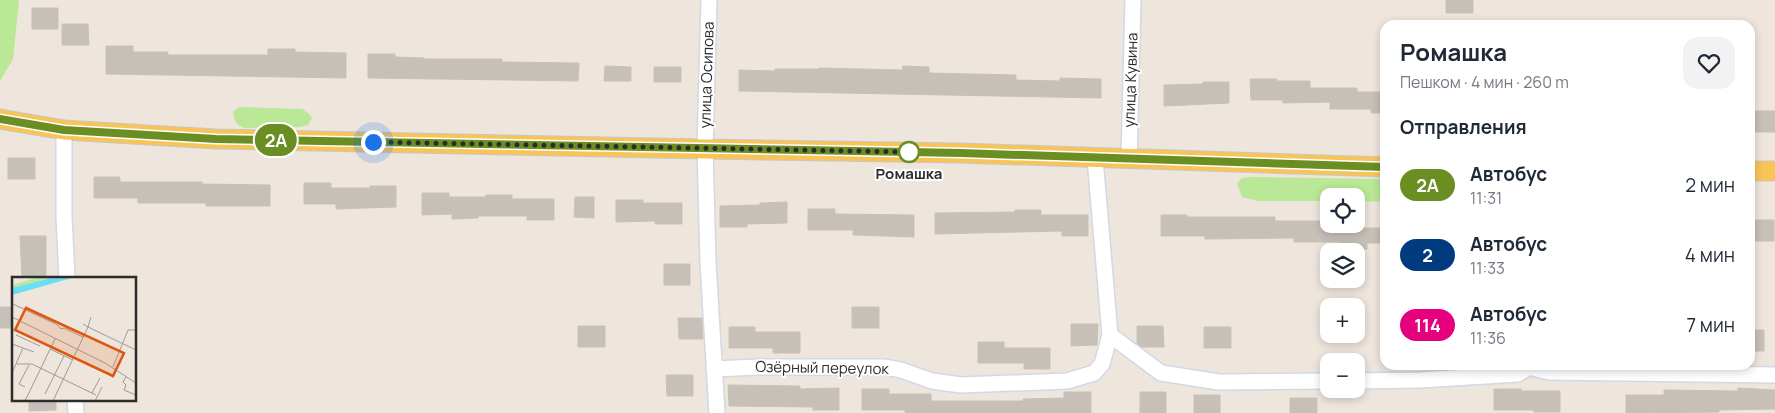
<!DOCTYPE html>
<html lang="ru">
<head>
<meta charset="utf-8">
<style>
  :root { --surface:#fff; --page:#f2f2f3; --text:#1f2937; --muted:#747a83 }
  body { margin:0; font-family:Manrope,sans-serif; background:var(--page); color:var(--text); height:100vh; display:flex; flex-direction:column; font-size:19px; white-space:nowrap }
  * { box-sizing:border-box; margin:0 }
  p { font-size:16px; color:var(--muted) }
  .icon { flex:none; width:28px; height:28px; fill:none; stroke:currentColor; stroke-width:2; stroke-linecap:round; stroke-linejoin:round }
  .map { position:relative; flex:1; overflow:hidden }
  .sheet { position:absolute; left:1380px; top:20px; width:375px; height:350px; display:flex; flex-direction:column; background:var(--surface); border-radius:15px; box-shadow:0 2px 8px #0003 }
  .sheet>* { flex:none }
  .badge { padding:0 10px; border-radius:16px; font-size:18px; line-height:32px }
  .tools { position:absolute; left:1320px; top:188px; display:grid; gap:10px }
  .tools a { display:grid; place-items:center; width:45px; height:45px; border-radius:10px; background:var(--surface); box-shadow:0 2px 8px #0003; font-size:25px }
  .you { position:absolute; width:25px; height:25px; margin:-12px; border:4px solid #fff; border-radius:50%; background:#1a73e8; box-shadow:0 0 0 8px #1a73e833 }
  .map>.badge { position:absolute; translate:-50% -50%; box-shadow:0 0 0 2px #fff }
  h2 { padding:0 20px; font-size:19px; line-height:45px }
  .round { display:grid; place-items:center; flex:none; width:52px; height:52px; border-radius:15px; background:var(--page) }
  .head { display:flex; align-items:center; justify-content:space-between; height:85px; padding:0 20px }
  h1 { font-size:24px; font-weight:700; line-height:38px }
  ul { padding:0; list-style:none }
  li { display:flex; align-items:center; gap:15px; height:70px; padding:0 20px }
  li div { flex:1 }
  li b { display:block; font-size:19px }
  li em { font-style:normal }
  li .badge { min-width:55px; font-weight:700; text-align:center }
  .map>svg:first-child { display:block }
  .green { fill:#bae896 }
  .building { fill:#c6c0b8; stroke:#cac1b6 }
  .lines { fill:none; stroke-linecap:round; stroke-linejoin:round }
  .minor-casing { stroke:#d2d8e5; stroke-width:18 }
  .major-casing { stroke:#c8c8c8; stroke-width:21 }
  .minor { stroke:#fff; stroke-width:15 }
  .major { stroke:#f9c457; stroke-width:19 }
  .line-casing { stroke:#fff; stroke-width:11 }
  .line { stroke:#6b8e23; stroke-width:8 }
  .walk { stroke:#2c2c2c; stroke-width:5; stroke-dasharray:0 9 }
  .stop-dot { fill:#fff; stroke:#6b8e23; stroke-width:2.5 }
  .labels { text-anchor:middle; stroke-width:4; stroke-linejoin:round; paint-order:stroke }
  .street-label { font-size:15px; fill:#2c2c2c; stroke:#fff }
  .stop-label { font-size:15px; font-weight:bold; fill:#2c2c2c; stroke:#fff }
  .inset-road { fill:none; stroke:#a09b96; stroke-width:1 }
  .view { fill:#df570e; fill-opacity:0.15; stroke:#df570e; stroke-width:2.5 }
  .inset-edge { fill:none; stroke:#2c2c2c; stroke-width:2.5 }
</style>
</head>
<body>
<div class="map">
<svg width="1775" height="413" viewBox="0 0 1775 413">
  <rect width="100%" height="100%" fill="#eee5dd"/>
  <path class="green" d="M0,0h19l-6,59 -13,22z
    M239,107l63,2 6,4 4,5 -4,7 -8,2 -55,1c-9,-3 -11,-7 -12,-16z
    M1249,177l136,2v23l-29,-1v-5h-27v5h-71l-16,-4 -5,-14 5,-5z"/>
  <path class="building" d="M1446,0h27v13h-27z
    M32,8h26v21h-26z
    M62,24h26l1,21h-27z
    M106,46h27v6h35v3h100v-6h27v3l51,1v25l-240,-4z
    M368,54h27v3l29,1v1h78v3l77,1 -1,18 -210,-3z
    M605,66l26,1v14h-27z
    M903,66l26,1v6l87,2v5l44,1v-3l41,1v19l-362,-7v-21l36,1v-2h44v-1l83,2z
    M654,67h27v15h-27z
    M1250,79h27v2h33v7h47v4h28v21h-14v-4h-41v-7l-47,1v-3h-32z
    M1203,82h26v21l-65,3v-21l39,-1z
    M1750,111h25v21h-25z
    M8,158h27v21h-27z
    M94,177h26v5h82v2l68,1v21h-64v-3h-68v-5h-44z
    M304,183h27v5h39v-2h26v21l-60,2v-5h-32z
    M422,193h27v4h37v-2h26v4h42v21h-27v-4h-49v2l-26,1v-5l-30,1z
    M575,197h19v21l-20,-1z
    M616,200h27v3h39v21h-27v-3l-39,1z
    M787,202v21l-40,1v3h-27v-21l40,-1v-2z
    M808,209h27v5l79,1v22l-61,-2v-5h-45z
    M1015,210h26v5h47v21h-26v-5l-127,3v-21l80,-1z
    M1161,215h26v2h88v4h45v7h65v15h-18v6l-27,1v-8h-46v-4l-89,1v-3h-44z
    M1750,220h24v21h-24z
    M20,236h26v42h-24z
    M664,264h26v21h-26z
    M0,307h14v21h-14z
    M852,307h27v21h-27z
    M678,318h24l1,21h-24z
    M1071,324h27l-1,21 -26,1z
    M578,326h27v21h-27z
    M1137,326h26l1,21h-23l-4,-4z
    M729,327h26v5h45v21h-27v-5h-44z
    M1204,327h27v21h-27z
    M1750,330h14v21h-14z
    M978,342h26v6h46v21h-26v-6h-46z
    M666,375h27v21h-26z
    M728,385l72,1v3l39,-1v22h-26v-3l-84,-1z
    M1738,388l37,2v19l-56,1v2l-93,1v-18h38v-5l74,1z
    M862,389h27v5h42v7h92v-2l41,-1v-6h27v21h-186v-3h-43z
    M1494,389h27v2h39v21h-26v-2h-40z
    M1140,392h26v21h-26z
    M1194,395h26v18h-26z
    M1290,398h27v15h-27z
    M29,399h27v11l-27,1z"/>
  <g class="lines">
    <defs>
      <path id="minor" d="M709,0l-4,149 3,113 9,151
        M64,130v86l3,62
        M1129,160l4,-160
        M1110,335l51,38 58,9 110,-1
        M714,369l44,-2h127l16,3 31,11 29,4 106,-4 27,-8 8,-9 8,-29 -15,-177
        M1356,381l64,-1 98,-6 11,-7 20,5 226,3
        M75,399l1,14"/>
      <path id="major" d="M0,119l64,11 152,9 489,10 256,4 424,14
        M1750,171h25"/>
    </defs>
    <use href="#minor" class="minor-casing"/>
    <use href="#major" class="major-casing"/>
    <use href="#minor" class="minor"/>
    <use href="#major" class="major"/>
  </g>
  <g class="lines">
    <defs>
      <path id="line" d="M0,119l64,11 152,9 745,14 424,14"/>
    </defs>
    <use href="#line" class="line-casing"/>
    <use href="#line" class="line"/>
    <path class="walk" d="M373,142l536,10"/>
  </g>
  <circle class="stop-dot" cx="909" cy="152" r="10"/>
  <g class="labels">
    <g class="street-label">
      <text transform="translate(707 75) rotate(-88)" y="5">улица Осипова</text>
      <text transform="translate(1131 80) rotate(-88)" y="5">улица Кувина</text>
      <text transform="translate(822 368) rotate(1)" y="5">Озёрный переулок</text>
    </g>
    <g class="stop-label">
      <text x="909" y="179">Ромашка</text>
    </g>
  </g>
  <g transform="translate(12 277)">
    <rect width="124" height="124" fill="#eee5dd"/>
    <path d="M27,0h15l-42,11v-3z" fill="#bae896"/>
    <path d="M42,0h21l-63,18v-7z" fill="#6adef6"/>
    <path class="inset-road" d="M1,27l43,20 5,5M0,40l93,46 31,20M71,47l5,3 3,-10M49,52l3,-1 19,9M4,58l24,11M0,67l22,8M38,72l23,11M5,87h15l64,31M101,90l15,-37h8M0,96l11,-25M114,100l-3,5 3,3 -2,5 12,5M13,110l-6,-3 10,-19M80,116l8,-15M33,117l19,-38M13,124l30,-62M41,124l35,-74 48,23M83,124l7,-14"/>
    <path class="view" d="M14,31l98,45 -11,23 -98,-46z"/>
    <rect width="124" height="124" class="inset-edge"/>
  </g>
</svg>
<div class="tools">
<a><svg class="icon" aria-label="locate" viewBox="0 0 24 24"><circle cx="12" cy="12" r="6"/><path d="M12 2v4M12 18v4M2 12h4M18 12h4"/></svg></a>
<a><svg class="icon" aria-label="layers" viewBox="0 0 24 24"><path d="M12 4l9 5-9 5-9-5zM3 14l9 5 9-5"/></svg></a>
<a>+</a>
<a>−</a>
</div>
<div class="you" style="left:373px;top:142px"></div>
<b class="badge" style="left:276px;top:140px;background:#6b8e23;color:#fff">2А</b>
<section class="sheet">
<div class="head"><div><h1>Ромашка</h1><p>Пешком · 4 мин · 260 m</p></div><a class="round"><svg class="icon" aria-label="heart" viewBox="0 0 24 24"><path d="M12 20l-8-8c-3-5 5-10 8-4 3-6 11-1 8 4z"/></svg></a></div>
<h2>Отправления</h2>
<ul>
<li><span class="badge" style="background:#6b8e23;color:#fff">2А</span><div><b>Автобус</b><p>11:31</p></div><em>2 мин</em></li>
<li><span class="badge" style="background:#003b80;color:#fff">2</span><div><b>Автобус</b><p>11:33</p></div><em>4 мин</em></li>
<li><span class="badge" style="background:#e6007e;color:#fff">114</span><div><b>Автобус</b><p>11:36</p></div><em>7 мин</em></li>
</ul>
</section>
</div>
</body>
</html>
